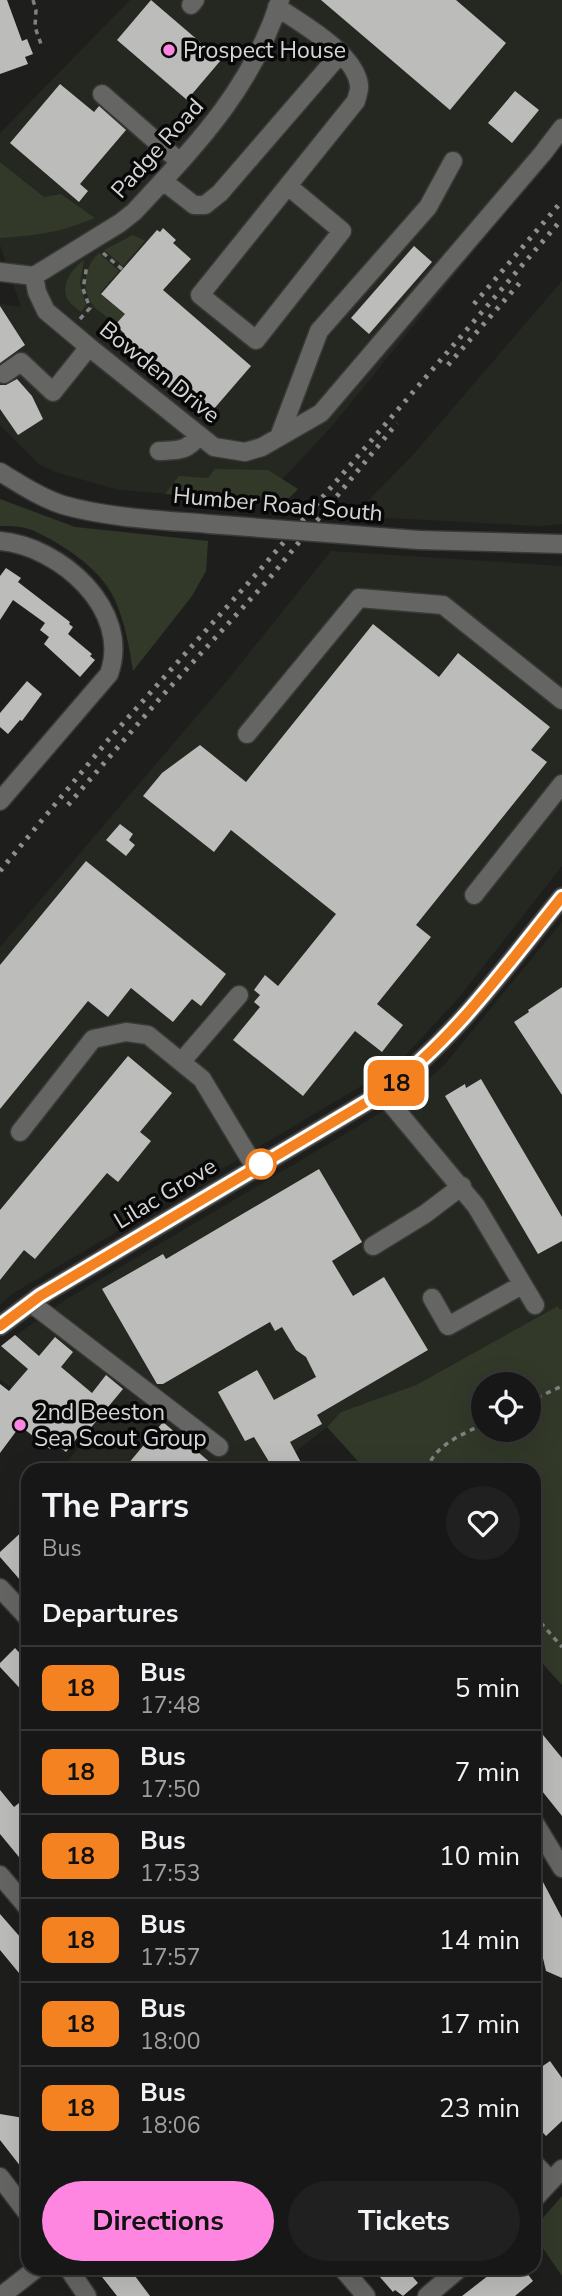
<!DOCTYPE html>
<html lang="en">
<head>
<meta charset="utf-8">
<style>
  :root { --surface:#161716; --page:#1f201f; --text:#f1f3f6; --muted:#9e9fa1; --line:#353635; --accent:#fe86e1 }
  body { margin:0; font-family:"Nunito Sans",sans-serif; background:var(--page); color:var(--text); height:100vh; display:flex; flex-direction:column; font-size:26px; white-space:nowrap }
  * { box-sizing:border-box; margin:0 }
  p { font-size:23px; color:var(--muted) }
  .icon { flex:none; width:38px; height:38px; fill:none; stroke:currentColor; stroke-width:2; stroke-linecap:round; stroke-linejoin:round }
  .map { position:relative; flex:1; overflow:hidden }
  .details { position:absolute; left:21px; top:1463px; width:520px; height:812px; display:flex; flex-direction:column; background:var(--surface); border-radius:21px; box-shadow:0 7px 28px #0002,0 0 0 2px var(--line) }
  .details>* { flex:none }
  .badge { padding:0 14px; border-radius:10px; font-size:24px; line-height:46px }
  .buttons { position:absolute; left:471px; top:1372px; display:grid; gap:14px }
  .buttons a { display:grid; place-items:center; width:70px; height:70px; border-radius:50%; background:var(--surface); box-shadow:0 7px 28px #0002,0 0 0 2px var(--line); font-size:35px }
  .map>.badge { position:absolute; translate:-50% -50%; box-shadow:0 0 0 4px #fff }
  h2 { padding:0 21px; font-size:26px; line-height:63px }
  .round { display:grid; place-items:center; flex:none; width:74px; height:74px; border-radius:37px; background:var(--page) }
  .head { display:flex; align-items:center; justify-content:space-between; height:119px; padding:0 21px }
  h1 { font-size:33px; font-weight:700; line-height:52px }
  .primary-button { display:flex; gap:14px; margin-top:auto; padding:14px 21px }
  .primary-button a { flex:1; height:80px; border-radius:42px; background:var(--accent); color:#111; font-size:28px; font-weight:700; line-height:80px; text-align:center }
  .primary-button a+a { background:var(--page); color:var(--text) }
  ul { padding:0; list-style:none }
  li { display:flex; align-items:center; gap:21px; height:84px; padding:0 21px; border-top:2px solid var(--line) }
  li div { flex:1 }
  li b { display:block; font-size:26px }
  li em { font-style:normal }
  li .badge { min-width:77px; font-weight:700; text-align:center }
  .map>svg:first-child { display:block }
  .built { fill:#242820 }
  .green { fill:#323929; fill-rule:evenodd }
  .building { fill:#bcbdbb }
  .lines { fill:none; stroke-linecap:round; stroke-linejoin:round }
  .minor-casing { stroke:#393a38; stroke-width:21 }
  .path { stroke:#808180; stroke-width:3.5; stroke-dasharray:5 5; stroke-linecap:butt }
  .minor { stroke:#656664; stroke-width:18 }
  .rail { stroke:#8e8f8e; stroke-width:5; stroke-dasharray:3.5 7; stroke-linecap:butt }
  .minor-bridge-casing { stroke:#393a38; stroke-width:21; stroke-linecap:butt }
  .minor-bridge { stroke:#656664; stroke-width:18 }
  .line-casing { stroke:#fff; stroke-width:16 }
  .line { stroke:#f58220; stroke-width:10 }
  .poi-dot { fill:#fe86e1; stroke:#080808; stroke-width:2.5 }
  .stop-dot { fill:#fff; stroke:#f58220; stroke-width:3.5 }
  .labels { text-anchor:middle; stroke-width:7; stroke-linejoin:round; paint-order:stroke }
  .poi-label { font-size:23px; fill:#d5d6d5; stroke:#080808; text-anchor:start }
  .street-label { font-size:23px; fill:#d5d6d5; stroke:#080808 }
</style>
</head>
<body>
<div class="map">
<svg width="562" height="2296" viewBox="0 0 562 2296">
  <rect width="100%" height="100%" fill="#1e1f1d"/>
  <path class="built" d="M130,0h432v142l-229,283 -71,76 -143,-11 -64,-18 -16,-8 -39,-39v-121l21,3 -21,-62v-112z
    M562,281v243l-23,2 -186,-10 59,-60z
    M331,551l231,15v300l-101,129 -56,61 -27,20 -366,218 -12,11v-358l226,-265z
    M562,922v387l-2,1 -2,-3 -142,78 -75,27 -14,15 -55,43h-211l23,-30 -84,-61v-32l65,-47 349,-207 31,-29z"/>
  <path class="green" d="M0,162l44,35 17,-3 34,24c-37,15 -55,17 -95,20z
    M133,235l12,6 -22,25 -19,-16z
    M99,253l20,18 -19,22 25,21 -9,10c-8,-7 -21,-14 -26,-23 -9,-15 -4,-37 9,-48z
    M84,260l-4,23 6,22 -5,7c-4,-3 -10,-8 -13,-12 -9,-15 5,-32 16,-40z
    M215,469l53,1 30,19 -13,13 -120,-8 14,-18 29,2z
    M0,499l75,28 133,14 -2,30 -14,25 -59,75c-4,-26 -8,-49 -19,-73 -14,-30 -53,-55 -82,-68 -10,-4 -21,-4 -32,-4z
    M558,1306l2,4 2,-1v376l-28,-31v-184h-168l-39,-43 14,-15 75,-27zM483,1384h45v46h-45z
    M562,2196v80l-28,-41v-7z"/>
  <path class="building" d="M0,0h7l15,41 5,-2 6,15 -8,3 3,7 -28,10z
    M151,0l70,60 -34,40 -70,-60z
    M321,0h135l50,43 -56,67z
    M60,84l34,28 5,-6 27,24 -46,54 8,7 -9,11 -69,-59z
    M515,91l24,19 -27,33 -24,-20z
    M163,228l13,12 -3,3 18,16 -28,31 88,76 -38,44 -2,-3 -7,8 -17,-15 -2,2 -68,-59 8,-9 -10,-9 10,-11 -24,-20 56,-64 3,2z
    M414,246l18,16 -63,72 -18,-16z
    M0,306l25,39 -25,18z
    M17,379l15,17 11,23 -25,16 -18,-26v-24h6z
    M6,568l15,10 -3,4 52,40 -1,2 4,3 -5,7 24,20 -2,2 5,4 -15,17 -36,-33 5,-7 -9,-7 5,-7 -32,-23 -13,20v-44z
    M373,624l66,53 19,-24 92,74 -19,23 16,12 -131,163 15,12 -54,67 26,21 -21,27 -27,-21 -52,65 -70,-56 27,-33 -6,-5 6,-7 -6,-5 11,-15 13,11 58,-72 -105,-84 -17,22 -71,-56 19,-23 38,-28 46,37z
    M27,681l15,13 -20,27 -2,-1 -12,14 -8,-7v-14z
    M120,824l13,10 -4,6 6,5 -9,11 -20,-16z
    M86,861l140,113 -25,32 -9,-7 -19,23 -42,-34 -23,29 -20,-16 -88,108v-144z
    M562,987v108l-48,-73 15,-10 -1,-2z
    M128,1056l44,37 -32,39 11,9 -33,41 -11,-9 -72,86 -11,-9 -24,30v-70z
    M481,1079l81,138v24l-24,13 -93,-158 20,-12 1,4z
    M319,1169l43,73 -30,19 21,35 31,-19 44,73 -111,65 5,9 -32,18 15,28h-31l-20,-33 -9,4 -27,-49 39,-22 17,30 42,-23 -10,-20 -10,-7 -14,-23 -7,4 -5,-9 -107,62h-6l-55,-95 61,-35 3,5z
    M15,1335l24,21 16,-19 18,15 -12,15 31,26 14,-18 17,14 -40,48 -3,-3 -14,18 -11,-9 -5,6 -30,-23 -20,27v-69l9,7 19,-22 -27,-23z
    M163,1422l56,48h-96z
    M28,1526v63l-28,-32v-5z
    M15,1648l13,14v35l-28,-30v-4z
    M534,1724l28,34v58l-28,-35z
    M0,1790l14,17 14,-11v72l-28,-34z
    M534,1865l28,53v60l-16,-7 -4,-17 -8,3z
    M0,1914l28,32v38l-28,-34z
    M550,2061l12,17v43l-16,15 -12,-13v-51z
    M0,2114l24,4 4,58 -28,-36z
    M95,2268h34l21,28h-33z
    M372,2268h49l-9,8 6,7 -15,13 -8,-6 -2,2z
    M498,2268h25l10,13 -18,15h-53z"/>
  <g class="lines">
    <defs>
      <path id="minor" d="M191,5l4,-5
        M277,7c25,17 78,46 82,78 1,5 -2,11 -3,16l-156,194 56,45 86,-109 -54,-45
        M102,94l78,68
        M163,181l31,24h11l15,-12 120,-139
        M0,272l34,4 86,-53 14,-11c62,-67 117,-122 146,-212
        M34,276l3,16 9,19 43,36 125,100 31,5 17,-5 59,-34 222,-260 19,-25
        M4,374l17,-12 32,30 36,-45
        M279,437l40,-106 109,-124 25,-46
        M159,451c20,-1 26,1 40,-15
        M0,472c20,12 41,26 63,33 46,13 98,15 146,19
        M419,540l143,4
        M0,541c60,5 132,69 109,133l-109,127
        M247,734l112,-136 84,7 119,95
        M474,895l88,-111
        M182,1061l57,-66
        M382,1093l94,113 59,99
        M20,1132l73,-93 33,-7 22,3 54,44 53,88
        M373,1246l52,-32 37,-28
        M432,1298l16,28 74,-41
        M31,1303l188,144
        M0,1326l40,-30 342,-203c72,-53 124,-127 180,-196
        M0,1588l28,30
        M534,1822l28,46
        M0,1875l28,33
        M534,2163l17,18
        M0,2177l28,37
        M534,2199l28,-30
        M68,2268l19,28
        M342,2268l24,28
        M1,2296l36,-28
        M427,2296l33,-28"/>
    </defs>
    <use href="#minor" class="minor-casing"/>
    <path class="path" d="M33,0l3,10 -1,17 6,17
      M103,253l20,17
      M80,319l10,-11 -7,-19 4,-24
      M528,1402l34,-16
      M427,1470c7,-25 35,-35 56,-46
      M534,1615l28,32"/>
    <use href="#minor" class="minor"/>
    <path class="rail" d="M474,304l88,-103
      M448,365l76,-87
      M68,805l94,-109 106,-116 129,-157
      M0,871l109,-132 150,-168 303,-352"/>
    <defs>
      <path id="minor-bridge" d="M209,524l210,16"/>
    </defs>
    <use href="#minor-bridge" class="minor-bridge-casing"/>
    <use href="#minor-bridge" class="minor-bridge"/>
  </g>
  <g class="lines">
    <defs>
      <path id="line" d="M0,1326l40,-30 342,-203c72,-53 124,-127 180,-196"/>
    </defs>
    <use href="#line" class="line-casing"/>
    <use href="#line" class="line"/>
  </g>
  <g class="poi-dot">
    <circle cx="169" cy="50" r="7"/>
    <circle cx="20" cy="1425" r="7"/>
  </g>
  <circle class="stop-dot" cx="261" cy="1164" r="14"/>
  <g class="labels">
    <g class="poi-label">
      <text x="183" y="58">Prospect House</text>
      <text x="34" y="1420">2nd Beeston<tspan x="34" dy="26">Sea Scout Group</tspan></text>
    </g>
    <g class="street-label">
      <text transform="translate(157 148) rotate(-48)" y="8">Padge Road</text>
      <text transform="translate(160 372) rotate(39)" y="8">Bowden Drive</text>
      <text transform="translate(278 504) rotate(5)" y="8">Humber Road South</text>
      <text transform="translate(165 1193) rotate(-31)" y="8">Lilac Grove</text>
    </g>
  </g>
</svg>
<div class="buttons">
<a><svg class="icon" aria-label="locate" viewBox="0 0 24 24"><circle cx="12" cy="12" r="6"/><path d="M12 2v4M12 18v4M2 12h4M18 12h4"/></svg></a>
</div>
<b class="badge" style="left:396px;top:1083px;background:#f58220;color:#111">18</b>
<section class="details">
<div class="head"><div><h1>The Parrs</h1><p>Bus</p></div><a class="round"><svg class="icon" aria-label="heart" viewBox="0 0 24 24"><path d="M12 20l-8-8c-3-5 5-10 8-4 3-6 11-1 8 4z"/></svg></a></div>
<h2>Departures</h2>
<ul>
<li><span class="badge" style="background:#f58220;color:#111">18</span><div><b>Bus</b><p>17:48</p></div><em>5 min</em></li>
<li><span class="badge" style="background:#f58220;color:#111">18</span><div><b>Bus</b><p>17:50</p></div><em>7 min</em></li>
<li><span class="badge" style="background:#f58220;color:#111">18</span><div><b>Bus</b><p>17:53</p></div><em>10 min</em></li>
<li><span class="badge" style="background:#f58220;color:#111">18</span><div><b>Bus</b><p>17:57</p></div><em>14 min</em></li>
<li><span class="badge" style="background:#f58220;color:#111">18</span><div><b>Bus</b><p>18:00</p></div><em>17 min</em></li>
<li><span class="badge" style="background:#f58220;color:#111">18</span><div><b>Bus</b><p>18:06</p></div><em>23 min</em></li>
</ul>
<div class="primary-button"><a>Directions</a><a>Tickets</a></div>
</section>
</div>
</body>
</html>
